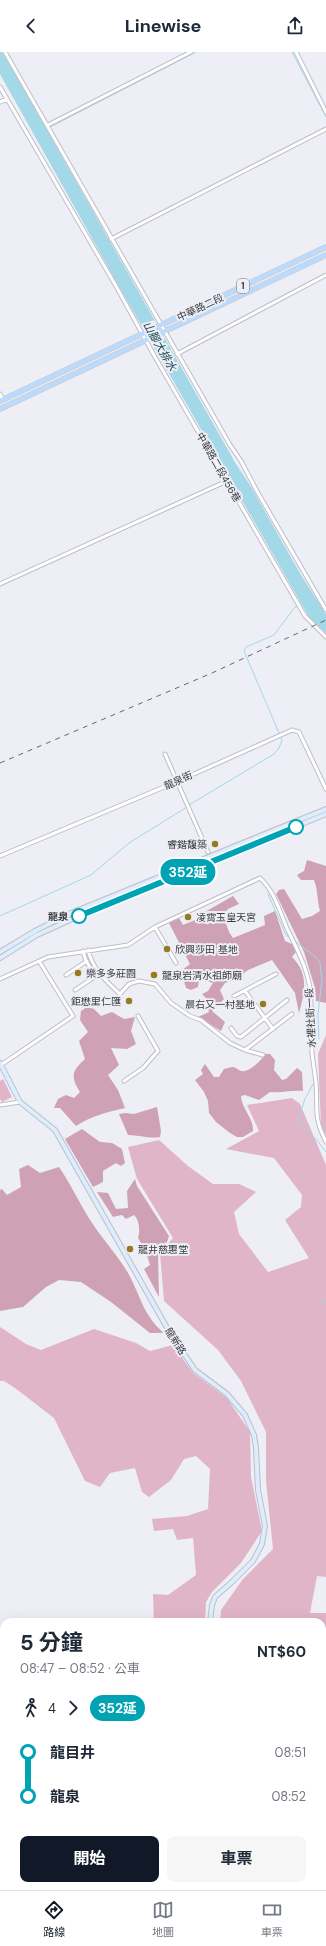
<!DOCTYPE html>
<html lang="zh-TW">
<head>
<meta charset="utf-8">
<style>
  :root { --surface:#fff; --page:#f6f6f7; --text:#1f2937; --muted:#747a83; --line:#e0e1e3; --accent:#111827 }
  body { margin:0; font-family:"DM Sans","Noto Sans TC",sans-serif; background:var(--page); color:var(--text); height:100vh; display:flex; flex-direction:column; font-size:15px; white-space:nowrap }
  * { box-sizing:border-box; margin:0 }
  p { font-size:13px; color:var(--muted) }
  .icon { flex:none; width:22px; height:22px; fill:none; stroke:currentColor; stroke-width:2; stroke-linecap:round; stroke-linejoin:round }
  .map { position:relative; flex:1; overflow:hidden }
  .details { position:absolute; left:0px; top:1566px; width:326px; height:272px; display:flex; flex-direction:column; background:var(--surface); border-radius:12px 12px 0 0; box-shadow:0 4px 16px #0002 }
  .details>* { flex:none }
  .badge { padding:0 8px; border-radius:13px; font-size:14px; line-height:26px }
  .map>.badge { position:absolute; translate:-50% -50%; box-shadow:0 0 0 2px #fff }
  .legs { display:flex; align-items:center; gap:6px; height:44px; padding:0 20px; font-size:13px }
  .legs p { margin-inline-start:auto }
  .head { display:flex; align-items:center; justify-content:space-between; height:68px; padding:0 20px }
  h1 { font-size:22px; font-weight:700; line-height:30px }
  .primary-button { display:flex; gap:8px; margin-top:auto; padding:8px 20px }
  .primary-button a { flex:1; height:46px; border-radius:8px; background:var(--accent); color:#fff; font-size:16px; font-weight:700; line-height:46px; text-align:center }
  .primary-button a+a { background:var(--page); color:var(--text) }
  ul { padding:0 20px; list-style:none }
  li { display:flex; align-items:center; gap:14px; height:44px; font-size:15px }
  li i { display:grid; place-items:center; width:6px; height:100%; margin:0 5px; background:currentColor }
  li i::after { content:''; width:10px; height:10px; margin:-5px; border:3px solid; border-radius:50%; background:var(--surface) }
  li p { margin-inline-start:auto }
  li:first-child i { background:linear-gradient(#0000 50%,currentColor 0) }
  li:last-child i { background:linear-gradient(currentColor 50%,#0000 0) }
  header { display:flex; justify-content:space-between; align-items:center; height:52px; padding:0 20px; background:var(--surface); font-size:18px; font-weight:700 }
  .tabs { display:flex; justify-content:space-around; align-items:center; height:56px; border-top:1px solid var(--line); background:var(--surface); font-size:11px; color:var(--muted) }
  .tabs a { display:grid; justify-items:center; gap:2px }
  .tabs .selected { color:var(--accent) }
  .map>svg:first-child { display:block }
  .green { fill:#e0b5c8 }
  .forest { fill:#cfa1b5 }
  .water { fill:#a2d8e8 }
  .pier { fill:#edeef6 }
  .lines { fill:none; stroke-linecap:round; stroke-linejoin:round }
  .stream { stroke:#a2d8e8; stroke-width:1 }
  .street-casing { stroke:#bebfc6; stroke-width:5 }
  .secondary-casing { stroke:#bebfc6; stroke-width:6 }
  .primary-casing { stroke:#cccccd; stroke-width:6 }
  .highway-casing { stroke:#cccccd; stroke-width:7 }
  .street { stroke:#fff; stroke-width:3 }
  .secondary { stroke:#ddedfe; stroke-width:4 }
  .primary { stroke:#bbdbfe; stroke-width:4.5 }
  .highway { stroke:#8dc3fd; stroke-width:5 }
  .rail { stroke:#67676c; stroke-width:1; stroke-dasharray:5 5; stroke-linecap:butt }
  .line-1-casing { stroke:#fff; stroke-width:9 }
  .line-1 { stroke:#00a3b4; stroke-width:6 }
  .stop-1-dot { fill:#fff; stroke:#00a3b4; stroke-width:2 }
  .poi-dot { fill:#967a22; stroke:#edeef6; stroke-width:1.5 }
  .labels { text-anchor:middle; stroke-width:4; stroke-linejoin:round; paint-order:stroke }
  .shield { fill:#edeef6; stroke:#707075; stroke-width:1 }
  .shield-label { font-size:9px; font-weight:bold; fill:#3a3a3e }
  .street-label { font-size:10px; fill:#3a3a3e; stroke:#edeef6 }
  .poi-label { font-size:10px; fill:#3a3a3e; stroke:#edeef6; text-anchor:start }
  .stop-label { font-size:10px; font-weight:bold; fill:#3a3a3e; stroke:#edeef6; text-anchor:end }
  .water-label { font-size:11px; font-style:italic; fill:#144450; stroke:#edeef6 }
</style>
</head>
<body>
<header><svg class="icon" aria-label="back" viewBox="0 0 24 24"><path d="M15 5l-7 7 7 7"/></svg>Linewise<svg class="icon" aria-label="share" viewBox="0 0 24 24"><path d="M12 15V3M7 8l5-5 5 5M5 13v7h14v-7"/></svg></header>
<div class="map">
<svg width="326" height="1838" viewBox="0 0 326 1838">
  <rect width="100%" height="100%" fill="#edeef6"/>
  <path class="green" d="M326,983v100l-5,-9 -3,-72z
    M3,1027l9,18 -10,5 -2,-3v-18z
    M292,1046l8,6 26,61v412l-9,-1 -7,37h16v37l-4,3v-31h-102l1,-12 22,-31 30,-30 -7,-68v-49l-25,-51 -23,-31 -54,-49 -4,-48 13,-15 -36,-59 -9,-32 31,-7 29,26 25,18h26l17,8 -22,20 5,22 29,38 41,-14 -24,-38 16,-13 1,-12 -28,-37 -48,-9 33,-18 -12,-26z
    M0,1275l26,17 15,6 53,-21 42,14 14,8 23,-6 20,28 34,25 23,34 1,45 11,54 -21,32 -29,29 -6,10 -1,20h-51l-1,-28 15,1 28,-20 -3,-37 -16,2 -4,-11 -19,2 -2,-12 35,-3 21,-7 2,-40 -14,-13 -12,3 -13,21 -22,17 -7,-5 -7,-24 -25,5 -10,14 -15,-6 -31,-63 -39,-30 -11,-7h-4z
    M0,1665l4,2v167h214l1,4h-114l-4,-2 1,2h-102z"/>
  <path class="forest" d="M307,808l19,6v137l-10,-2 -1,-13 -11,-36 -28,-58 3,-4 5,-1 18,30 10,-3 8,-5c-3,-11 -2,-21 -6,-31h-13l-4,-5 7,-4z
    M233,844l6,8 -11,5 -5,6 6,17 4,6 32,-13 -1,-9 11,-5 10,30 7,3 4,8 -4,5c17,17 13,35 7,56l-4,-20 -23,-33 -24,10 -12,9 -11,4 -5,7 4,9 -12,12 13,11 -4,9 -23,-14 11,-5 -3,-14 -4,-4 6,-3 5,-8 -9,-3 -5,1 -1,6 -7,3 -5,-2 -5,-17 9,-7 -21,-41 10,-5 4,7 19,-8 1,-4z
    M87,955l7,2 7,7 11,-4 12,7 11,-2 -4,14 5,13 -9,5 -16,-1 8,17 -11,10 10,15 7,18c-17,4 -34,8 -49,18l-16,-18h-6l4,-9 8,-4 8,3 6,-6c-10,-16 -8,-21 5,-33l-6,-18 9,-9 -8,-12 1,-9z
    M265,1002h5l5,6 -1,10 8,10 4,-1 11,-11 5,4 1,19c-12,-1 -20,2 -33,1l-11,8 -14,-5 -4,1c1,14 13,22 12,35l-10,6h-6l-7,-4 -14,-11 -7,-9 -1,-12 -4,-9 -9,-12 8,-6 -2,-4 4,-6 9,13h5l5,-8 8,-2c4,0 6,3 9,4 8,2 21,-11 24,-17z
    M157,1055l4,24 -1,6c-10,2 -21,-2 -32,-2l-9,-21 6,-1 9,1z
    M82,1077l18,13 12,1 10,6 3,14 -4,3 -5,-3 -13,8v11l-10,5 -28,-48z
    M28,1113l12,8 19,-6c13,19 22,40 35,59 11,16 24,30 34,47 13,23 14,41 36,60h-14l-39,-31 -30,-20 -22,-2 -13,7 -23,20 -23,4v-121l2,-1 5,6 14,-8 -2,-18z
    M135,1127l2,7 32,50 -2,6 -9,10 1,45 -15,-28 6,-4 -4,-13 -8,-14c2,-7 2,-17 -4,-23l-8,4 -4,-4 -9,2 -16,-25 11,1 8,16 12,-1 -1,-17z"/>
  <path class="water" d="M0,0h2l24,41 210,371 14,21 51,90 25,39v19l-17,-16 -192,-334 -117,-209z"/>
  <path class="pier" d="M154,268l11,19 -13,6 -11,-19z"/>
  <g class="lines">
    <path class="stream" d="M292,0l34,65
      M50,75l146,-75
      M189,753l85,-51 5,-6 3,-8 -38,-89 2,-4 28,-12 21,-28 7,-3
      M268,842l18,41 4,3
      M0,864l91,-41 38,-32 58,-36
      M296,890l21,16 3,5 2,17 -4,34 1,25
      M313,1032l-8,15 -7,21 2,4 16,15 10,13
      M321,1254l5,-6"/>
    <defs>
      <path id="street" d="M5,0l225,393 11,16 17,32 68,117
        M296,0l30,60
        M0,35l116,199 39,71 150,259 21,21
        M0,50l7,-3
        M48,73l143,-73
        M111,187l215,-110
        M177,302l149,-79
        M0,342l3,6
        M0,532l227,-103
        M165,702l43,98
        M0,804l176,-74 116,-52 7,2 27,57
        M155,875l21,36
        M88,898c5,20 18,31 32,44l9,-10 10,-3 16,3 16,19 19,13 11,4 29,23 15,7 18,5
        M66,923l21,-14
        M0,927l48,-22 80,-12 27,-18 105,-49c14,13 19,31 26,48 9,20 21,40 24,63 2,21 1,43 2,64 1,10 3,20 4,30 2,26 -3,33 10,59
        M75,938l21,-14 -10,-15 -3,-10
        M245,939l28,38
        M234,944l42,-22
        M231,976l6,8 4,1 46,-37
        M245,998l47,-36
        M1,1013l72,-49 -34,-55
        M124,1029l19,-13 15,-17 -20,-35
        M0,1053l20,-3
        M322,1631l4,-19
        M322,1669l4,-1
        M322,1704v10
        M322,1718l4,18
        M322,1775l4,-2
        M322,1818l4,-3
        M303,1834l2,4"/>
      <path id="secondary" d="M189,825l8,-6
        M0,900l35,-21 36,-18 255,-104
        M0,906l37,-23 42,-19 247,-102
        M0,1011l20,39 35,28 115,203 25,37 32,24 18,21 9,20 2,13 2,42 7,36 -3,18 -9,17 -20,20 -18,16 -3,8 -2,17
        M228,1834l1,4"/>
      <path id="primary" d="M0,349l326,-154
        M0,357l326,-154"/>
      <path id="highway" d="M0,1644l4,2
        M0,1653l4,2
        M258,1834l5,4
        M274,1834l5,4"/>
    </defs>
    <use href="#street" class="street-casing"/>
    <use href="#secondary" class="secondary-casing"/>
    <use href="#primary" class="primary-casing"/>
    <use href="#highway" class="highway-casing"/>
    <use href="#street" class="street"/>
    <use href="#secondary" class="secondary"/>
    <use href="#primary" class="primary"/>
    <use href="#highway" class="highway"/>
    <path class="rail" d="M0,711l212,-90 114,-53"/>
  </g>
  <g class="lines">
    <defs>
      <path id="line-1" d="M79,864l217,-89"/>
    </defs>
    <use href="#line-1" class="line-1-casing"/>
    <use href="#line-1" class="line-1"/>
  </g>
  <g class="stop-1-dot">
    <circle cx="296" cy="775" r="7"/>
    <circle cx="79" cy="864" r="7"/>
  </g>
  <g class="poi-dot">
    <circle cx="215" cy="792" r="4"/>
    <circle cx="188" cy="865" r="4"/>
    <circle cx="167" cy="897" r="4"/>
    <circle cx="78" cy="921" r="4"/>
    <circle cx="154" cy="923" r="4"/>
    <circle cx="129" cy="949" r="4"/>
    <circle cx="263" cy="952" r="4"/>
    <circle cx="130" cy="1197" r="4"/>
  </g>
  <g class="labels">
    <rect class="shield" x="237" y="227" width="12" height="14" rx="3"/>
    <g class="shield-label">
      <text x="243" y="237">1</text>
    </g>
    <g class="street-label">
      <text transform="translate(200 255) rotate(-25)" y="4">中華路二段</text>
      <text transform="translate(219 415) rotate(60)" y="4">中華路二段456巷</text>
      <text transform="translate(178 728) rotate(-24)" y="4">龍泉街</text>
      <text transform="translate(310 966) rotate(-93)" y="4">水裡社街一段</text>
      <text transform="translate(176 1289) rotate(57)" y="4">龍新路</text>
    </g>
    <g class="poi-label">
      <text x="207" y="796" text-anchor="end">睿鍇馥築</text>
      <text x="196" y="869">凌霄玉皇天宮</text>
      <text x="175" y="901">欣興莎田 基地</text>
      <text x="86" y="925">樂多多莊園</text>
      <text x="162" y="927">龍泉岩清水祖師廟</text>
      <text x="121" y="953" text-anchor="end">鉅懋里仁匯</text>
      <text x="255" y="956" text-anchor="end">晨右又一村基地</text>
      <text x="138" y="1201">龍井慈惠堂</text>
    </g>
    <g class="stop-label">
      <text x="68" y="868">龍泉</text>
    </g>
    <g class="water-label">
      <text transform="translate(160 294) rotate(60)" y="4">山腳大排水</text>
    </g>
  </g>
</svg>
<b class="badge" style="left:188px;top:820px;background:#00a3b4;color:#fff">352延</b>
<section class="details">
<div class="head"><div><h1>5 分鐘</h1><p>08:47 – 08:52 · 公車</p></div><b>NT$60</b></div>
<div class="legs"><svg class="icon" aria-label="walk" viewBox="0 0 24 24"><circle cx="13" cy="4" r="2"/><path d="M13 8l-2 6 4 7M11 14l-3 7M7 12l3-4h3l4 4"/></svg>4<svg class="icon" aria-label="forward" viewBox="0 0 24 24"><path d="M9 5l7 7-7 7"/></svg><b class="badge" style="background:#00a3b4;color:#fff">352延</b></div>
<ul>
<li><i style="color:#00a3b4"></i><b>龍目井</b><p>08:51</p></li>
<li><i style="color:#00a3b4"></i><b>龍泉</b><p>08:52</p></li>
</ul>
<div class="primary-button"><a>開始</a><a>車票</a></div>
</section>
</div>
<nav class="tabs">
<a class="selected"><svg class="icon" aria-label="directions" viewBox="0 0 24 24"><path d="M12 3l9 9-9 9-9-9zM9 14v-3h6M13 9l2 2-2 2"/></svg>路線</a>
<a><svg class="icon" aria-label="map" viewBox="0 0 24 24"><path d="M3 6l6-2 6 2 6-2v14l-6 2-6-2-6 2zM9 4v14M15 6v14"/></svg>地圖</a>
<a><svg class="icon" aria-label="tickets" viewBox="0 0 24 24"><path d="M3 7h18v10H3zM15 7v10"/></svg>車票</a>
</nav>
</body>
</html>
